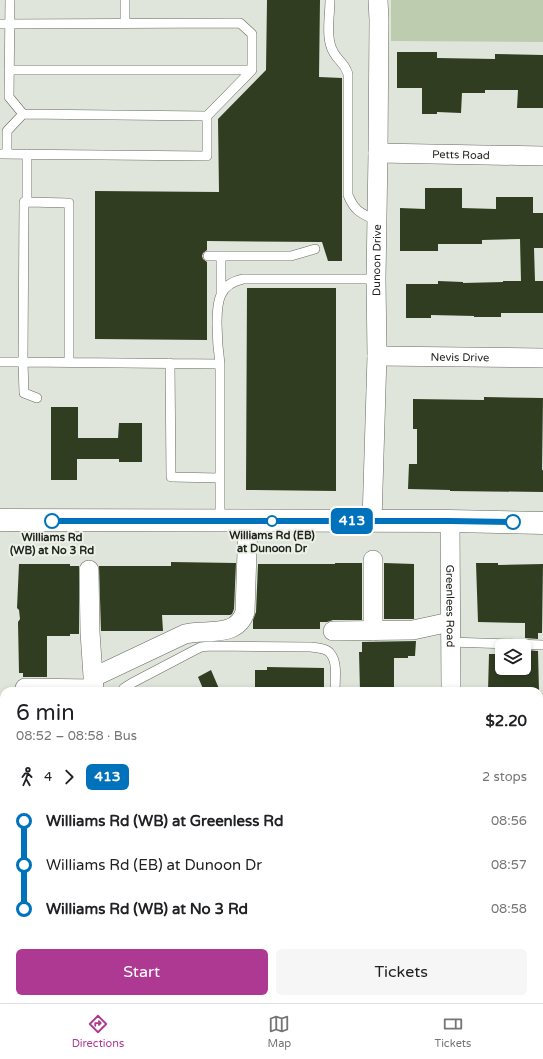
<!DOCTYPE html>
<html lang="en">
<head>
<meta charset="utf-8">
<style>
  :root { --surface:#fff; --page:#f6f6f6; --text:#202124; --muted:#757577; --line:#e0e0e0; --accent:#ad3993 }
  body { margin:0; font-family:"Varela Round",sans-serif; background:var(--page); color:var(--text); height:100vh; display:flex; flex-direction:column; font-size:15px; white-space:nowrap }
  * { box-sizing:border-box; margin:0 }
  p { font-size:13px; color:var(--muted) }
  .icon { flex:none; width:22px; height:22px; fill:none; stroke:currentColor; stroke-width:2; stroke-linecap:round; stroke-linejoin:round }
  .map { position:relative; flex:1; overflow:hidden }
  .panel { position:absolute; left:0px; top:687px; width:543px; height:316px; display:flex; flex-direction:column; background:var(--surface); border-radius:12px 12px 0 0; box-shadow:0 2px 6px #0003 }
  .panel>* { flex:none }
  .badge { padding:0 8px; border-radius:6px; font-size:14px; line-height:26px }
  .fabs { position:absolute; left:495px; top:639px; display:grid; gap:8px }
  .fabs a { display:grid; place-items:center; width:36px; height:36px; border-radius:6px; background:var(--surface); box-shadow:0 2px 6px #0003; font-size:20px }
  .map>.badge { position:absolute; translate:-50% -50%; box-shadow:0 0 0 2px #fff }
  .legs { display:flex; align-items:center; gap:6px; height:44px; padding:0 16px; font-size:13px }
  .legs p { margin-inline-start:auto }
  .overview { display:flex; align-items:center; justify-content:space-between; height:68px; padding:0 16px }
  h1 { font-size:22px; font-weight:600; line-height:30px }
  .primary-button { display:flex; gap:8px; margin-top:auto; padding:8px 16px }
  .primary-button a { flex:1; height:46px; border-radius:6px; background:var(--accent); color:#fff; font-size:16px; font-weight:600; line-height:46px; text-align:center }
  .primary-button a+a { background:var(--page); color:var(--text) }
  ul { padding:0 16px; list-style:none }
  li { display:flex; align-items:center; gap:14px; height:44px; font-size:15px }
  li i { display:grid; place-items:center; width:6px; height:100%; margin:0 5px; background:currentColor }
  li i::after { content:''; width:10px; height:10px; margin:-5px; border:3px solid; border-radius:50%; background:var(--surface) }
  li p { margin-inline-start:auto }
  li:first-child i { background:linear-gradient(#0000 50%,currentColor 0) }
  li:last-child i { background:linear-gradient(currentColor 50%,#0000 0) }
  .dock { display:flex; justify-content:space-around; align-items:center; height:56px; border-top:1px solid var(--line); background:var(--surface); font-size:11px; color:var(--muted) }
  .dock a { display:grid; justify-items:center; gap:2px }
  .dock .selected { color:var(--accent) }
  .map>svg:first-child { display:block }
  .green { fill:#bdcbae }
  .building { fill:#313d21 }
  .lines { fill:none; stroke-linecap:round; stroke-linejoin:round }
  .lane-casing { stroke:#666a61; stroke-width:10 }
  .street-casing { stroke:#666a61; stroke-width:20 }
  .secondary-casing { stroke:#666a61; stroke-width:23 }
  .lane { stroke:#fff; stroke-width:9 }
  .street { stroke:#fff; stroke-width:19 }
  .secondary { stroke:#fff; stroke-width:22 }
  .line-1-casing { stroke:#fff; stroke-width:9 }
  .line-1 { stroke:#0072bc; stroke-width:6 }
  .stop-1-dot { fill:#fff; stroke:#0072bc; stroke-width:2 }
  .labels { text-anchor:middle; stroke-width:4; stroke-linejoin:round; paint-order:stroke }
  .street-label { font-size:11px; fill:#21231f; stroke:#edf2e9 }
  .stop-label { font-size:11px; font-weight:bold; fill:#21231f; stroke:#edf2e9 }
</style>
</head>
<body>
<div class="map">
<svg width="543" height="1003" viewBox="0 0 543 1003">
  <rect width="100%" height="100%" fill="#e0e5db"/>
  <path class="green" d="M391,0h152v42l-152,-1z"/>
  <path class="building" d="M267,0h53l-1,77 23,1v183h-14l-6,-19 -115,-1v9l-4,3 -1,3 1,3 4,3v78l-112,-1v-148l124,1 -1,-73 48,-49z
    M397,52h40v6l58,1v-5l48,1v53h-26l1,-18h-33v3h-23l-1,20 -24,-1v2h-15v-26h-25z
    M425,188h37v20l34,1v-12h37v16h10v35h-9l1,33h8v32h-42v4h-27v-1l-43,-1v3h-25v-34h32v-3l25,1v1l40,-1v-1h18l-1,-42 -38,1v4h-44v7h-38v-43l25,1z
    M247,288h89v203l-90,-1z
    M484,397l59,1 -1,72h1v22l-93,-1v-1l-42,-1 1,-25h8v-35h-4v-30l71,1z
    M51,407h27v31h40l1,-15h23v39h-23v-3h-42v21h-26z
    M171,562l65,1 -2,46 -2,5 -2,1h-68l1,16h-62l-2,-65h72z
    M335,563h27v57h-29l-6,2h-7v7h-67v-9l3,-8 2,-48h77z
    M384,563l30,1v55h-30z
    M476,563h22v2l45,-1 -1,69h-4v6l-13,-1v-15l-47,-1z
    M19,564h51v2h9v68h-9v2h-23v41h-24v-4h-4l-1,-51 2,-3 -1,-9 -2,-2z
    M416,641l-1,15h-7v2h-14v33h-34l-1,-39h3v-10z
    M525,650l13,1 1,40h-51l1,-37h13v14h22v-15h1z
    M267,667l57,1v23h-69v-21h12z
    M211,670l9,21h-16l-6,-14z"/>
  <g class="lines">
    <defs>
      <path id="lane" d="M10,0l-1,97 14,17
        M125,0v23
        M330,0c0,16 -5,39 4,53 5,9 10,9 14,21v121c7,17 13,18 29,26
        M0,24l240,-1 12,11v36l-45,46v40l-207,-2
        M9,70h243
        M7,154v-23l16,-17 184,2
        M27,154v48h-3l-1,160 197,2
        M27,202l42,1v159
        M208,256h13
        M221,294v-38h70l24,-7
        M0,362h23l1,31 13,5
        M170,363l1,114 49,1
        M220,521v-157c-2,-14 -3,-27 -3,-41 0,-22 2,-39 26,-44h133
        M450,642l93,3
        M122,691l2,-3 8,-5 61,-32 8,-4 9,-1 101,1c6,1 15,1 19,6 8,9 5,26 5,38
        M119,999v4
        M342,1003v-4"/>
      <g id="street">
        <path id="s1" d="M378,153l165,3"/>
        <path id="s2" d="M377,356l166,2"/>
        <path id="s3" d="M372,521l5,-165 -1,-77 2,-126 1,-133 -1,-20"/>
        <path id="s4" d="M450,521l1,170"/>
        <path d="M89,570l1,62 4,59"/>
        <path d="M333,631l80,-1 37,-8"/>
        <path d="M373,631v-71"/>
        <path d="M94,677l91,-43c21,-5 52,4 60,-22l3,-91"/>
        <path d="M25,688l69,1"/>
        <path d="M539,759h4"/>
        <path d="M459,999l1,4"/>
        <path d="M230,1003v-4"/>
      </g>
      <path id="secondary" d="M0,520l450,1 93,2"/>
    </defs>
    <use href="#lane" class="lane-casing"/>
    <use href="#street" class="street-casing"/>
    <use href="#secondary" class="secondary-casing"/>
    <use href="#lane" class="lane"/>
    <use href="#street" class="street"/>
    <use href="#secondary" class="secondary"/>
  </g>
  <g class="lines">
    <defs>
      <path id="line-1" d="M52,521h398l63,1"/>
    </defs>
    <use href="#line-1" class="line-1-casing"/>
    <use href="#line-1" class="line-1"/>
  </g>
  <g class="stop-1-dot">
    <circle cx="52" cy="521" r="7"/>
    <circle cx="272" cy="521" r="5"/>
    <circle cx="513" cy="522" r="7"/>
  </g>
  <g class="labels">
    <g class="street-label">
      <text dy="4" stroke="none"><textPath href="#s1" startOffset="83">Petts Road</textPath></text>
      <text dy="4" stroke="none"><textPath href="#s3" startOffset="261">Dunoon Drive</textPath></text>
      <text dy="4" stroke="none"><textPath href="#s2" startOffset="83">Nevis Drive</textPath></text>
      <text dy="4" stroke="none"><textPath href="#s4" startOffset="85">Greenlees Road</textPath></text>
    </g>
    <g class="stop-label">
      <text x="272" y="539">Williams Rd (EB)<tspan x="272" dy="13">at Dunoon Dr</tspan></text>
      <text x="52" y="541">Williams Rd<tspan x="52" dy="13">(WB) at No 3 Rd</tspan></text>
    </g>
  </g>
</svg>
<div class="fabs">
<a><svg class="icon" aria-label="layers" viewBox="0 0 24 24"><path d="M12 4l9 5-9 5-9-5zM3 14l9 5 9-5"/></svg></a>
</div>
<b class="badge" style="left:352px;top:521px;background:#0072bc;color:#fff">413</b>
<section class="panel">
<div class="overview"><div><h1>6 min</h1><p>08:52 – 08:58 · Bus</p></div><b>$2.20</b></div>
<div class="legs"><svg class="icon" aria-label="walk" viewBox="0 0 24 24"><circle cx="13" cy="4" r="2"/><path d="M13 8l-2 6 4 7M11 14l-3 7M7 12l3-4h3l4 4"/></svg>4<svg class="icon" aria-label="forward" viewBox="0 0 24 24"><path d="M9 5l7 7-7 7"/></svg><b class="badge" style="background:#0072bc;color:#fff">413</b><p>2 stops</p></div>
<ul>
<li><i style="color:#0072bc"></i><b>Williams Rd (WB) at Greenless Rd</b><p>08:56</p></li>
<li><i style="color:#0072bc"></i><span>Williams Rd (EB) at Dunoon Dr</span><p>08:57</p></li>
<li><i style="color:#0072bc"></i><b>Williams Rd (WB) at No 3 Rd</b><p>08:58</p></li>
</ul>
<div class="primary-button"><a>Start</a><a>Tickets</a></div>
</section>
</div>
<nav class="dock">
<a class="selected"><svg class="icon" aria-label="directions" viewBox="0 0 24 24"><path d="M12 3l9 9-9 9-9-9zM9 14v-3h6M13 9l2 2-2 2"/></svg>Directions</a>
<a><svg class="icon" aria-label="map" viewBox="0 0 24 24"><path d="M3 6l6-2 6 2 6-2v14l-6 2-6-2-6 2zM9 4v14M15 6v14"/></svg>Map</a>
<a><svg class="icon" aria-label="tickets" viewBox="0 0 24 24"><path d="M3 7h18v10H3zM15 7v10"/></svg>Tickets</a>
</nav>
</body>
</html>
